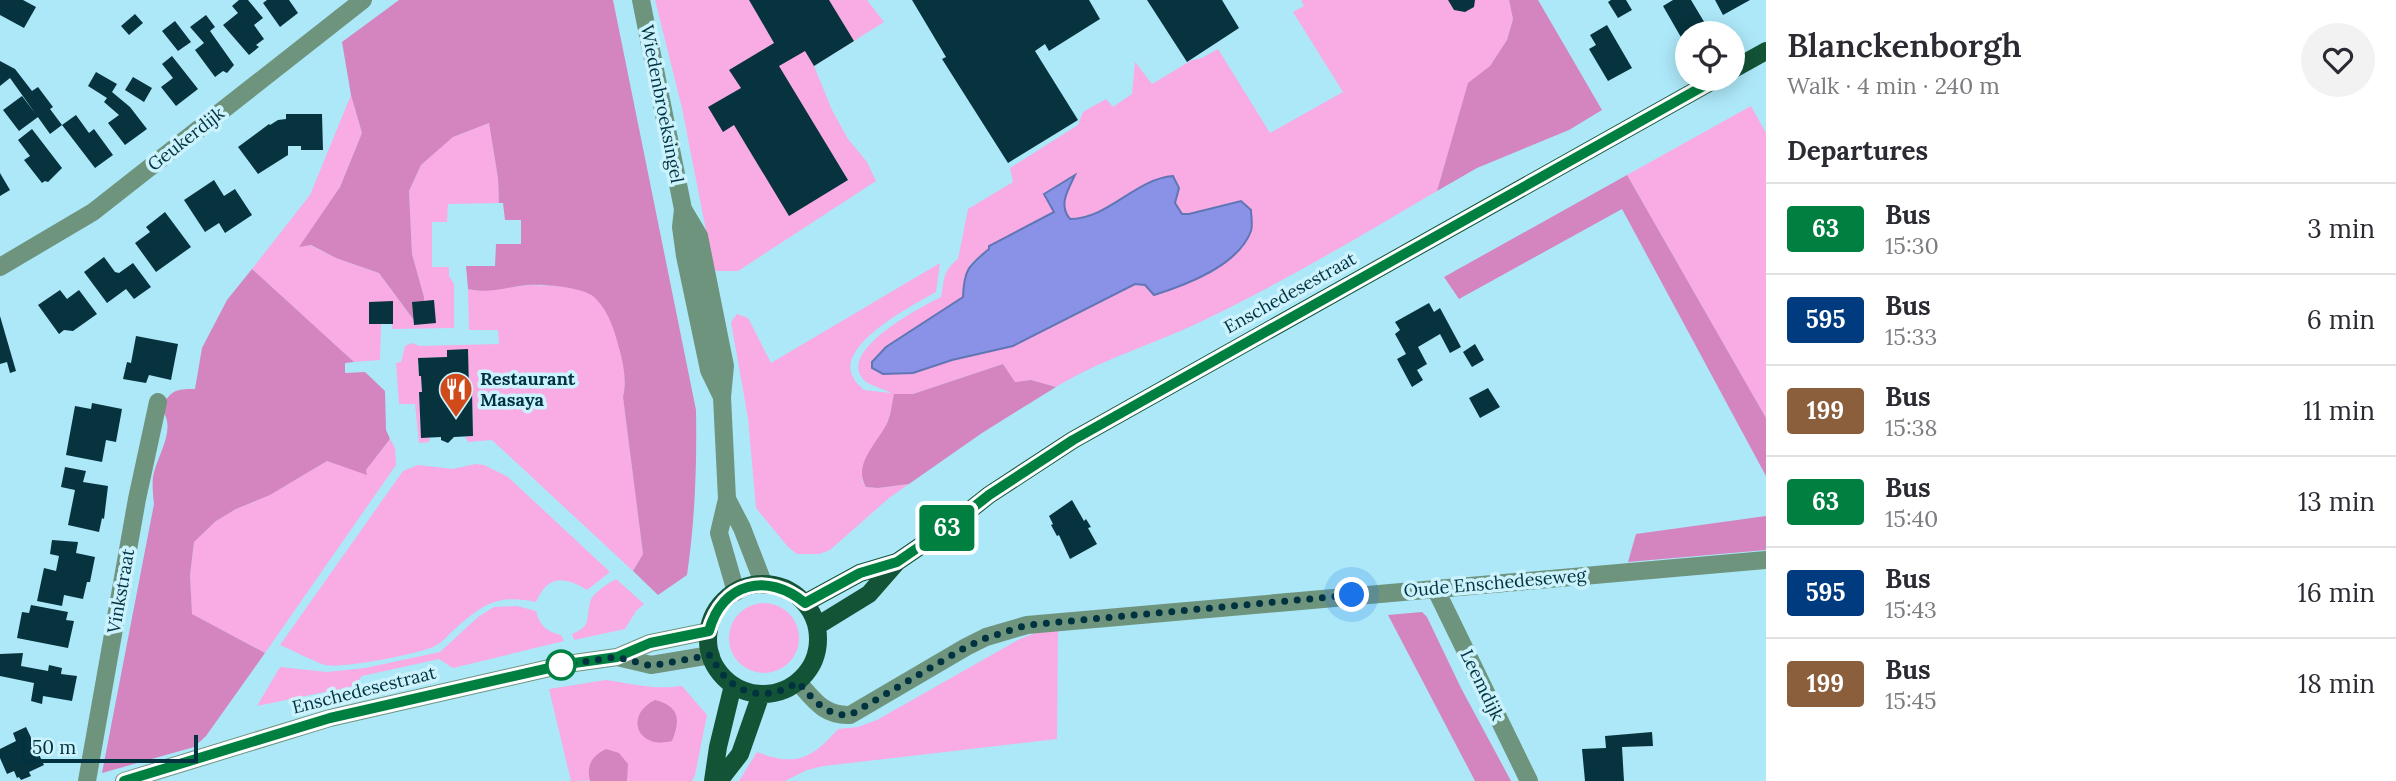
<!DOCTYPE html>
<html lang="en">
<head>
<meta charset="utf-8">
<style>
  :root { --surface:#fff; --page:#f2f2f3; --text:#2b2b33; --muted:#7c7c81; --line:#e1e1e2 }
  body { margin:0; font-family:Lora,serif; background:var(--page); color:var(--text); height:100vh; display:flex; flex-direction:column; font-size:26px; white-space:nowrap }
  * { box-sizing:border-box; margin:0 }
  p { font-size:23px; color:var(--muted) }
  .icon { flex:none; width:38px; height:38px; fill:none; stroke:currentColor; stroke-width:2; stroke-linecap:round; stroke-linejoin:round }
  .map { position:relative; flex:1; overflow:hidden }
  .side { display:flex; flex-direction:column; background:var(--surface); width:630px }
  .side>* { flex:none }
  .badge { padding:0 14px; border-radius:5px; font-size:24px; line-height:46px }
  .controls { position:absolute; left:1675px; top:21px; display:grid; gap:14px }
  .controls a { display:grid; place-items:center; width:70px; height:70px; border-radius:50%; background:var(--surface); box-shadow:0 4px 18px #0003; font-size:35px }
  .scale { position:absolute; left:21px; bottom:18px; width:177px; box-sizing:border-box; padding-left:7px; border:4px solid #00333f; border-top:0; font-size:19px; line-height:24px; white-space:nowrap; color:#00333f; -webkit-text-stroke:5px #cbf2fd; paint-order:stroke }
  .you { position:absolute; width:35px; height:35px; margin:-18px; border:5px solid #fff; border-radius:50%; background:#1a73e8; box-shadow:0 0 0 10px #1a73e833 }
  .map>.badge { position:absolute; translate:-50% -50%; box-shadow:0 0 0 4px #fff }
  h2 { padding:0 21px; font-size:26px; line-height:63px }
  .round { display:grid; place-items:center; flex:none; width:74px; height:74px; border-radius:37px; background:var(--page) }
  .overview { display:flex; align-items:center; justify-content:space-between; height:119px; padding:0 21px }
  h1 { font-size:33px; font-weight:600; line-height:52px }
  ul { padding:0; list-style:none }
  li { display:flex; align-items:center; gap:21px; height:91px; padding:0 21px; border-top:2px solid var(--line) }
  li div { flex:1 }
  li b { display:block; font-size:26px }
  li em { font-style:normal }
  li .badge { min-width:77px; font-weight:700; text-align:center }
  main { display:flex; flex:1; min-height:0 }
  .map>svg:first-child { display:block }
  .green { fill:#f9abe3; fill-rule:evenodd }
  .forest { fill:#d484be }
  .water { fill:#8992e6; stroke:#6076b4; stroke-width:2 }
  .building { fill:#06333d }
  .lines { fill:none; stroke-linecap:round; stroke-linejoin:round }
  .minor { stroke:#6e947d; stroke-width:18 }
  .major { stroke:#125435; stroke-width:18 }
  .line-casing { stroke:#fff; stroke-width:16 }
  .line { stroke:#008040; stroke-width:10 }
  .walk { stroke:#00333f; stroke-width:7; stroke-dasharray:0 12.6 }
  .stop-dot { fill:#fff; stroke:#008040; stroke-width:3.5 }
  .labels { text-anchor:middle; stroke-width:7; stroke-linejoin:round; paint-order:stroke }
  .street-label { font-size:18px; fill:#00333f; stroke:#cbf2fd }
  .poi-label { font-size:18px; font-weight:bold; fill:#00333f; stroke:#cbf2fd; text-anchor:start }
</style>
</head>
<body>
<main>
<div class="map">
<svg width="1766" height="781" viewBox="0 0 1766 781">
  <rect width="100%" height="100%" fill="#ade8f9"/>
  <path class="green" d="M655,0h212l17,22 -70,44 18,44 16,29 19,23 9,19 -138,90h-22l-3,-5 -31,-158z
    M1301,0h208l4,19 -6,21 -17,26 -22,18 -31,107c-78,46 -157,93 -239,132 -47,22 -98,37 -142,64l-25,-7 -16,2 -12,-18 -90,30h-18l-7,27 -26,59 4,7 12,1 31,-4 -20,14 -59,52 -11,4h-22l-9,-7 -32,-39 -8,-90 -17,-96 6,-8 11,4 23,45 169,-100 -4,29c-21,12 -101,53 -83,85 2,5 7,9 11,13l27,3c-8,-5 -22,-7 -28,-14 -25,-29 58,-72 78,-82 4,-19 1,-25 17,-38l10,-50 45,-27 -3,-14 68,-43 5,-13 23,-13 7,8 19,-13 3,-32 17,22 40,-24 10,-2 16,-9 52,84 73,-41 -50,-80 11,-6zM1074,176c-5,16 -16,28 -4,43h16l57,-34 21,-8 9,-1 6,12 -4,15 7,11h7l52,-13 -96,84 -10,-1 -42,19 -141,57 -39,13 33,-64 17,-12 7,-33 19,-15v-3l65,-34 -10,-19z
    M351,95l11,38 -22,54 -40,59 10,-1 26,13 43,15 34,46 11,-22 -12,-43 -3,-63 12,-26 32,-28 36,-14 9,55 1,25 -51,1 -1,18h-15v45h17v9l5,8v44l-62,1v-5h-11l-1,36 -26,2 -102,-93 58,-74z
    M1751,106l15,27v285l-139,-243z
    M529,285c18,1 50,0 64,11 22,16 37,77 30,101l20,157 -10,17 -141,-131 -24,2 -3,-5 8,-1 -1,-45 -3,-1 -2,-40h-20v7l-29,1 1,17 2,1 1,16 -3,1 2,44 9,1 -1,4 -10,1 -4,-39h-16l-3,-41 5,-1 4,-16 6,-3 9,3 79,-2 -1,-14h-29l-1,-41 11,2z
    M390,439l5,9 1,17 -131,188 -73,-39 -2,-39 4,-33 22,-21 20,-12 34,-14 57,-34 40,13 -1,-4z
    M475,464l9,1 24,12 102,95 -23,18c-23,-14 -39,-15 -51,12 -38,-8 -53,2 -81,27 -6,5 -13,14 -20,17 -16,8 -94,23 -110,19 -15,-5 -30,-14 -45,-20l123,-174 15,-6 35,4z
    M616,579l28,25 -8,7 -11,18 -51,11 -2,-6c20,-8 14,-15 18,-32 3,-10 18,-18 26,-23z
    M729 638a35 35 0 1 1 70 0a35 35 0 1 1-70 0Z
    M517,606l19,5c4,15 10,20 25,24l3,6 -111,27 -14,-9 -77,17 -8,10 -97,20 23,-39 47,5 38,-4 75,-16 38,-35 16,-10z
    M1058,630l-1,109 -233,27 -17,4 -22,11h-46l18,-29c38,15 55,7 81,-23l20,-2 19,-7 141,-80 17,-7z
    M606,680c29,4 45,10 76,6l25,29 -12,60 -3,6h-65l1,-2 -57,2 -22,-92z"/>
  <path class="forest" d="M399,0h214l83,410c1,56 -1,110 -9,165l-29,20 -25,-24 10,-17 -20,-157c5,-20 -2,-43 -8,-63 -4,-13 -10,-27 -21,-37 -11,-10 -52,-13 -67,-12 -20,2 -39,9 -59,4l-2,-23h29l1,-22h25v-24h-16l-2,-17h-4l-1,-25 -9,-55 -36,14 -32,28 -12,26 3,63 12,43 -1,16 -10,6 -34,-46 -43,-15 -25,-13 -12,2 41,-60 22,-54 -11,-38 -9,-53z
    M1509,0h29l64,110 -33,20 -92,38 -40,23 31,-108 22,-17 17,-26 6,-21z
    M1627,175l139,243v58l-144,-267 -163,90 -15,-22z
    M252,269l102,93 -9,1v10l20,-1 20,19 1,39 4,9 -24,31 1,5 -40,-14 -57,34 -34,14 -20,12 -22,21 -4,33 2,39 73,39 -59,83 -12,11 -92,26 52,-269c-1,-9 -2,-19 -1,-27 4,-22 25,-49 8,-68 9,-18 13,-20 34,-20l7,-41 25,-48z
    M1003,364l12,18 16,-2 25,7 -74,46 -73,51 -31,4 -12,-1c-14,-24 13,-45 22,-66 3,-8 4,-18 6,-27h19z
    M1766,516v34l-138,12 8,-28z
    M1422,612l5,5 34,71 50,93h-36l-87,-166z
    M655,700c24,6 26,19 17,41 -35,9 -48,-26 -17,-41z
    M606,749l13,4 9,11 -1,17h-37c-4,-16 2,-25 16,-32z"/>
  <path class="water" d="M1075,175c-7,15 -17,30 -5,44 38,0 65,-40 103,-43l6,12 -4,15 7,11h7l52,-13 10,9c0,6 2,15 0,21 -13,35 -65,54 -97,64l-9,-10 -10,-1 -122,62 -61,14 -39,13 -30,1 -11,-6v-6l14,-15 77,-50c1,-27 5,-31 26,-48v-3l65,-34 -10,-18z"/>
  <path class="building" d="M0,0h23l13,7 -12,21 -24,-13z
    M239,0h9l15,18 -9,7 10,14 -8,6 3,2 -10,8 -26,-30 15,-12 -6,-7z
    M267,0h22l9,13 -18,14 -17,-24z
    M749,0h80l25,41 -40,25 -9,-15 -26,15 69,114 -59,36 -55,-91 -11,7 -15,-25 33,-19 -12,-18 45,-27z
    M912,0h177l11,19 -51,32 -4,-7 -10,7 43,69 -70,43 -66,-104 4,-2z
    M1147,0h75l17,28 -52,34z
    M1448,0h27l-1,7 -9,5 -11,-2z
    M1611,0h15l6,10 -14,8 -10,-16z
    M1673,0h18l15,25 -14,8h-5v3l-5,3 -19,-33z
    M1715,0h35l-27,15z
    M135,14l8,9 -14,12 -8,-9z
    M206,15l9,12 -5,4 24,34 -7,8 -4,-2 -8,6 -20,-27 9,-7 -14,-16z
    M175,21l16,21 -13,9 -16,-20z
    M1607,25l25,43 -24,13 -19,-32 7,-4 -6,-10z
    M172,56l26,33 -22,17 -15,-19 12,-9 -11,-14z
    M0,61l15,8 17,22 6,-4 15,20 -3,2 12,16 -12,9 -40,-56 -10,8z
    M96,72l21,12 -5,8 18,15 17,22 -22,16 -17,-22 11,-8 -15,-13 3,-4 -19,-12z
    M133,77l19,11 -8,14 -19,-12z
    M22,96l16,21 -19,14 -16,-21z
    M286,114h36l1,36h-22v-4h-13v9l-30,19 -20,-27 31,-23 1,1 8,-5 8,-1z
    M76,115l13,18 5,-4 19,26 -18,13 -33,-43z
    M32,129l30,39 -14,14 -3,-1 -3,2 -18,-23 6,-4 -12,-16z
    M0,173l10,17 -10,6z
    M214,180l10,16 11,-7 17,26 -27,18 -6,-10 -14,9 -21,-32z
    M165,212l26,35 -35,25 -21,-29 15,-11 -4,-5z
    M104,257l11,15 4,1 14,-10 18,24 -17,12 -8,-10 -19,14 -23,-31z
    M60,290l7,9 12,-9 18,24 -24,17 -9,-1 -5,4 -21,-29z
    M434,300l2,23 -22,2 -2,-23z
    M393,301v23h-24v-22z
    M1429,303l5,9 6,-4 21,39 -11,6 -10,-19 -22,13 9,17 -10,6 6,10 -11,7 -15,-28 9,-5 -11,-20 5,-4 -5,-8z
    M0,316l16,55 -6,2 -3,-11 -7,2z
    M136,336l42,8 -7,36 -22,-5 -3,8 -23,-4 4,-17 4,1z
    M1475,344l9,16 -12,7 -9,-15z
    M468,349l1,41h3l1,46 -19,1 -6,6 -7,-3v-3l-20,1 -2,-46h3l-1,-16h-2l-1,-18 29,-1v-7z
    M1488,388l12,19 -20,11 -11,-20z
    M92,403l30,6 -6,33 -10,-2 -4,22 -36,-7 9,-49 16,3z
    M65,467l21,4 -3,11 25,4 -4,33 -2,-1 -3,14 -31,-7 7,-35 -14,-3z
    M1072,500l12,21 2,-2 5,8 -3,1 9,16 -27,15 -11,-24 -2,1 -6,-11 2,-1 -4,-8z
    M52,540l26,2 -2,11 19,4 -5,25h-3l-4,17 -19,-4 -2,11 -25,-5 7,-33 12,3 3,-15 -9,-2z
    M31,605l37,7 -2,8 8,1 -6,27 -51,-10 5,-26 7,1z
    M23,653l-2,13 27,5 1,-6 13,3 -1,6 16,2 -5,25 -29,-5 -1,8 -11,-3 3,-18 -34,-7v-22z
    M26,727l18,38 -15,7 2,4 -10,4 -2,-3 -2,1 -3,-7 -7,3 -7,-16v-9l16,-8 -3,-8z
    M1652,732l1,14 -31,1 2,34h-39l-3,-32 24,-1 -1,-12z"/>
  <g class="lines">
    <path class="minor" d="M641,0l42,209 -2,18 4,29 24,114 13,27
      M683,209l16,27 26,130 -3,31 5,102 -8,34 17,59
      M0,267l93,-55 270,-212
      M727,499l15,29 22,57
      M1435,588l94,193
      M617,657l33,-14 59,-12
      M798,682c16,18 26,34 52,33l116,-68 20,-10 41,-12 739,-65
      M87,781l50,-282 21,-97
      M124,781l206,-63 237,-54 50,-7 34,8 60,-10"/>
    <path class="major" d="M1732,70l34,-19
      M708 639a55 55 0 1 1 110 0a55 55 0 1 1-110 0Z
      M805,603l55,-30 37,-11
      M817,626l52,-32 28,-32 54,-37 38,-30 84,-55 643,-361
      M713,781l5,-34 15,-62
      M719,781l21,-27 21,-60"/>
  </g>
  <g class="lines">
    <defs>
      <path id="line" d="M124,781l206,-63 237,-54 50,-7 33,-14 59,-12c13,-49 59,-59 96,-28l55,-30 37,-11 54,-37 38,-30 84,-55 643,-361"/>
    </defs>
    <use href="#line" class="line-casing"/>
    <use href="#line" class="line"/>
    <path class="walk" d="M561,665l56,-8 34,9 60,-11c17,38 51,50 87,27 15,17 27,34 52,33l116,-68 20,-9 41,-13 325,-30"/>
  </g>
  <defs>
    <symbol id="restaurant-pin" viewBox="-11 -11 22 30"><path d="M0 17L-7.5 6A9.5 9.5 0 1 1 7.5 6Z" fill="#d14a1a" stroke="#cbf2fd"/><path d="M-5-6h1v4h1v-4h1v4h1v-4h1v5L-1.5 .5V6h-2V.5L-5-1ZM5-6V6H3V1.5H1.5Q1.5-4 5-6Z" fill="#fff"/></symbol>
  </defs>
  <g fill-rule="evenodd">
    <use href="#restaurant-pin" x="437" y="370" width="38" height="52"/>
  </g>
  <circle class="stop-dot" cx="561" cy="665" r="14"/>
  <g class="labels">
    <g class="street-label">
      <text transform="translate(662 104) rotate(79)" y="6">Wiedenbroeksingel</text>
      <text transform="translate(186 139) rotate(-38)" y="6">Geukerdijk</text>
      <text transform="translate(1290 293) rotate(-29)" y="6">Enschedesestraat</text>
      <text transform="translate(1495 583) rotate(-5)" y="6">Oude Enschedeseweg</text>
      <text transform="translate(121 591) rotate(-80)" y="6">Vinkstraat</text>
      <text transform="translate(1482 685) rotate(64)" y="6">Leemdijk</text>
      <text transform="translate(364 690) rotate(-14)" y="6">Enschedesestraat</text>
    </g>
    <g class="poi-label">
      <text x="480" y="385">Restaurant<tspan x="480" dy="21">Masaya</tspan></text>
    </g>
  </g>
</svg>
<div class="controls">
<a><svg class="icon" aria-label="locate" viewBox="0 0 24 24"><circle cx="12" cy="12" r="6"/><path d="M12 2v4M12 18v4M2 12h4M18 12h4"/></svg></a>
</div>
<div class="scale">50 m</div>
<div class="you" style="left:1352px;top:595px"></div>
<b class="badge" style="left:947px;top:528px;background:#008040;color:#fff">63</b>
</div>
<section class="side">
<div class="overview"><div><h1>Blanckenborgh</h1><p>Walk · 4 min · 240 m</p></div><a class="round"><svg class="icon" aria-label="heart" viewBox="0 0 24 24"><path d="M12 20l-8-8c-3-5 5-10 8-4 3-6 11-1 8 4z"/></svg></a></div>
<h2>Departures</h2>
<ul>
<li><span class="badge" style="background:#008040;color:#fff">63</span><div><b>Bus</b><p>15:30</p></div><em>3 min</em></li>
<li><span class="badge" style="background:#003b80;color:#fff">595</span><div><b>Bus</b><p>15:33</p></div><em>6 min</em></li>
<li><span class="badge" style="background:#8b5e3c;color:#fff">199</span><div><b>Bus</b><p>15:38</p></div><em>11 min</em></li>
<li><span class="badge" style="background:#008040;color:#fff">63</span><div><b>Bus</b><p>15:40</p></div><em>13 min</em></li>
<li><span class="badge" style="background:#003b80;color:#fff">595</span><div><b>Bus</b><p>15:43</p></div><em>16 min</em></li>
<li><span class="badge" style="background:#8b5e3c;color:#fff">199</span><div><b>Bus</b><p>15:45</p></div><em>18 min</em></li>
</ul>
</section>
</main>
</body>
</html>
